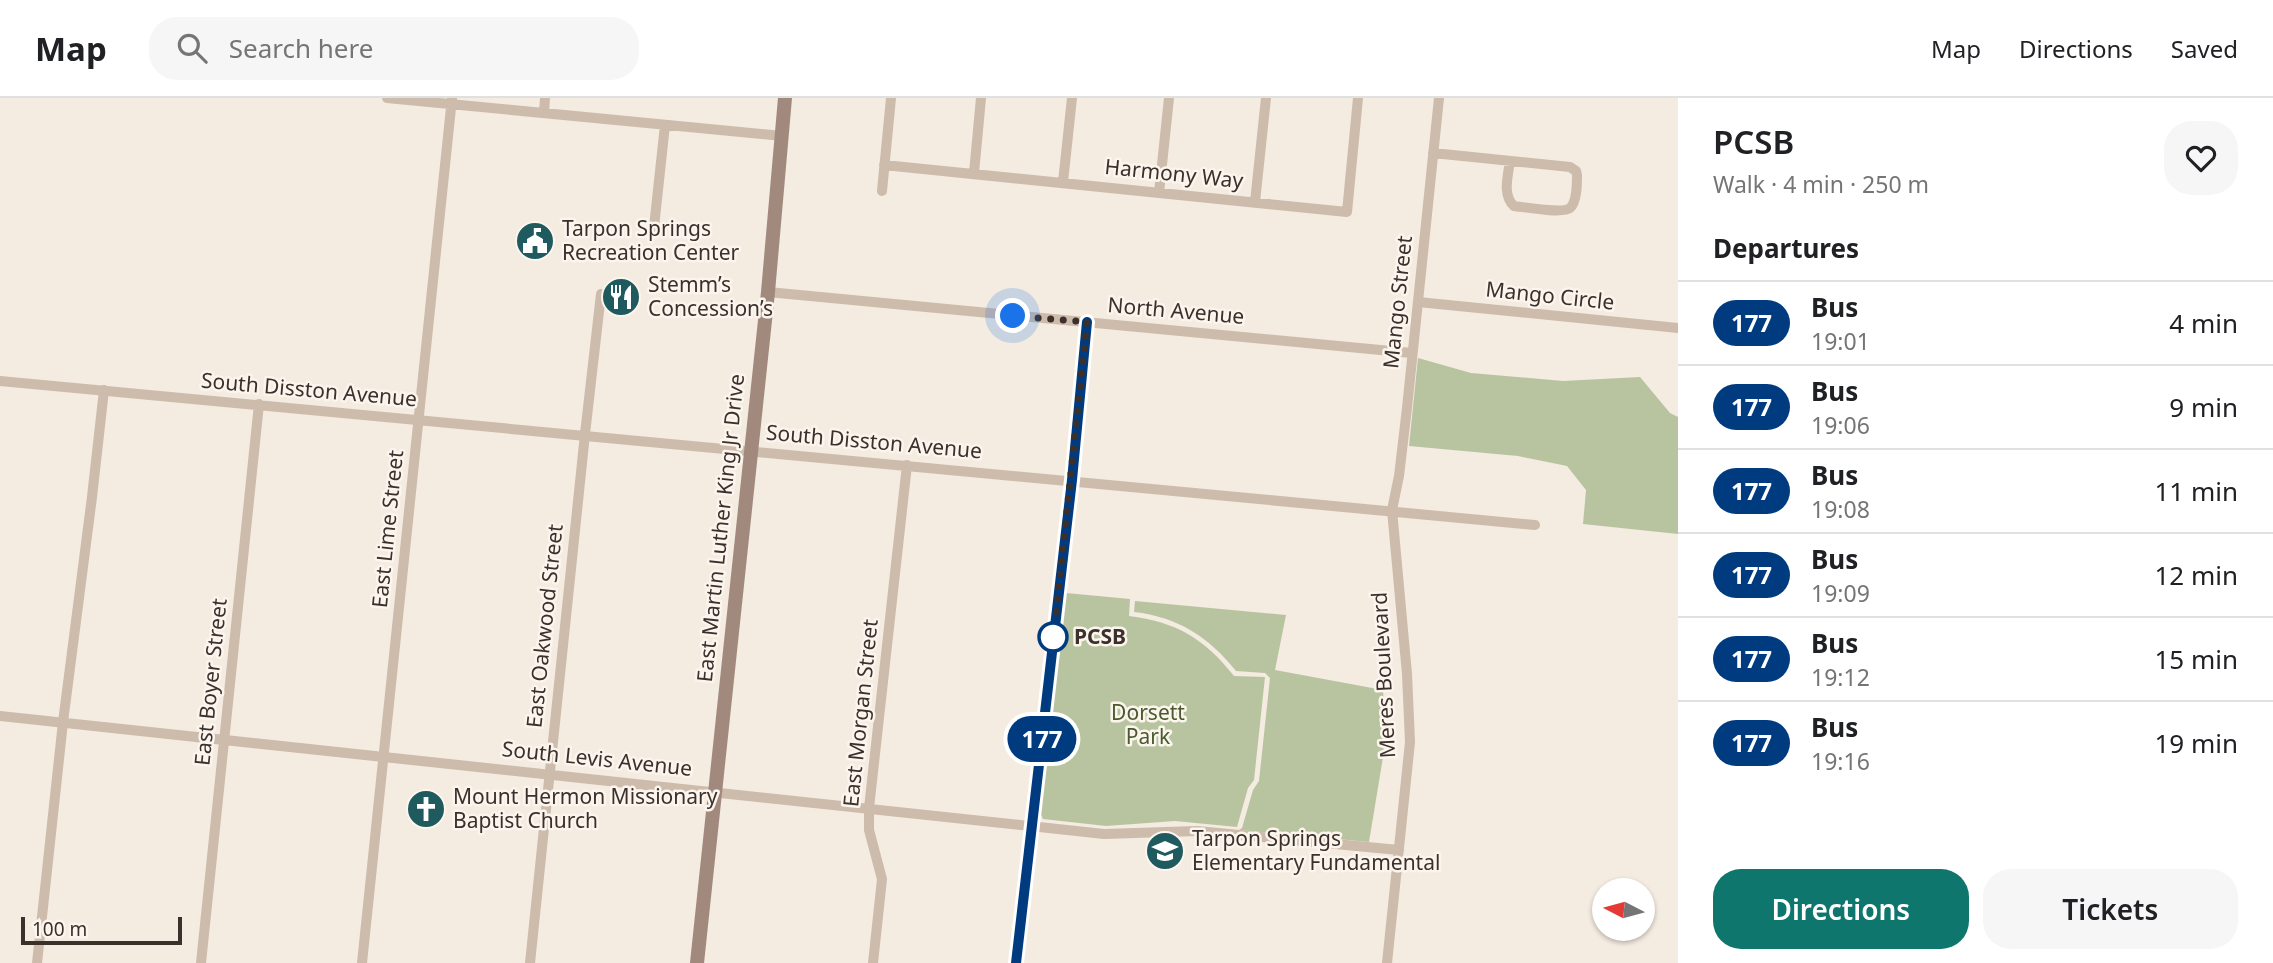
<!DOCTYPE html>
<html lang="en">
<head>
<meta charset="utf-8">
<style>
  :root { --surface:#fff; --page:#f6f6f6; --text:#202124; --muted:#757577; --line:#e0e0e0; --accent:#0f766e }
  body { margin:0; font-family:"Noto Sans",sans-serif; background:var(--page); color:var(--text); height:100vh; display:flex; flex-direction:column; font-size:26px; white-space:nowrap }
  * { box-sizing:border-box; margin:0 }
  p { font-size:23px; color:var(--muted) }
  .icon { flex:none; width:38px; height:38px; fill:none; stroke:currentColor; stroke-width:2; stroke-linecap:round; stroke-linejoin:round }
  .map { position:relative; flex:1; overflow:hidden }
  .side { display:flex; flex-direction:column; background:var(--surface); width:595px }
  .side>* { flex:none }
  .badge { padding:0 14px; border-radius:23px; font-size:24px; line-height:46px }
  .needle { width:46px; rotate:276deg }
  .controls { position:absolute; left:1592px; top:780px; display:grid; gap:14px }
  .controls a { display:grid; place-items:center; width:63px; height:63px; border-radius:50%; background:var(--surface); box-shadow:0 2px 5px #0004; font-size:35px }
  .scale { position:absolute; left:21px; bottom:18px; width:161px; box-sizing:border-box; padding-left:7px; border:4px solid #3b302b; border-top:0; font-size:19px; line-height:24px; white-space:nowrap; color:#3b302b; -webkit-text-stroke:5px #fbf5ee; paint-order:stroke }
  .you { position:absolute; width:35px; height:35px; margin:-18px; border:5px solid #fff; border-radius:50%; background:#1a73e8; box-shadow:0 0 0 10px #1a73e833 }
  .map>.badge { position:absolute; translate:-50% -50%; box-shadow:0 0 0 4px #fff }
  h2 { padding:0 35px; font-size:26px; line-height:63px }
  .round { display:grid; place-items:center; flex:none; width:74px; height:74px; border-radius:28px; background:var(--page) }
  .headline { display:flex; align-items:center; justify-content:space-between; height:119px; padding:0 35px }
  h1 { font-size:33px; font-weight:600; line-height:52px }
  .primary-button { display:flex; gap:14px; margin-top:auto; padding:14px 35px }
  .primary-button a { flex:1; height:80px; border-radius:28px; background:var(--accent); color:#fff; font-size:28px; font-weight:600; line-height:80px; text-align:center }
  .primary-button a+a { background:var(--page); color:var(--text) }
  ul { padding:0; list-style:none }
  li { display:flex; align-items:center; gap:21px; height:84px; padding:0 35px; border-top:2px solid var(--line) }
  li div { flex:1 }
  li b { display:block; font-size:26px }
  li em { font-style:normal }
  li .badge { min-width:77px; font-weight:700; text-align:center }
  header { display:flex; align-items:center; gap:42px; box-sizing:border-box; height:98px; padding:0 35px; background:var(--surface); border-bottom:2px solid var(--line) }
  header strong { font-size:33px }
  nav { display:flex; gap:38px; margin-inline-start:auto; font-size:24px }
  .search { width:490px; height:63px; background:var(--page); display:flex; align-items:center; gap:18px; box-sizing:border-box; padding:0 24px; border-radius:28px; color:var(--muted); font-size:26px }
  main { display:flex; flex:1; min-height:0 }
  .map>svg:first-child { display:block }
  .green { fill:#b8c4a0 }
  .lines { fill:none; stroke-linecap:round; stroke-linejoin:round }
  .street { stroke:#cdbbac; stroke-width:10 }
  .secondary { stroke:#a18a7d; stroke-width:14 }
  .line-casing { stroke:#fff; stroke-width:16 }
  .line { stroke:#003b80; stroke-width:10 }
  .walk { stroke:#3b302b; stroke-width:7; stroke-dasharray:0 12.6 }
  .stop-dot { fill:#fff; stroke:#003b80; stroke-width:3.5 }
  .labels { text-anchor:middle; stroke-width:5; stroke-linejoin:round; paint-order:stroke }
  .street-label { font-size:21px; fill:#3b302b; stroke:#fbf5ee }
  .poi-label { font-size:21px; fill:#3b302b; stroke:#fbf5ee; text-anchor:start }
  .stop-label { font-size:21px; font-weight:bold; fill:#3b302b; stroke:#fbf5ee; text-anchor:start }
  .park-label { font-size:21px; fill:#4a5a2e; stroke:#fbf5ee }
</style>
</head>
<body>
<header>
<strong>Map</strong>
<div class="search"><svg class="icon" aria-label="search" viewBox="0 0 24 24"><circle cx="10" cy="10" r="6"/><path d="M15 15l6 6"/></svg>Search here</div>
<nav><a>Map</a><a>Directions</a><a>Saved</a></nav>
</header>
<main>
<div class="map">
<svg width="1678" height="865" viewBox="0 0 1678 865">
  <rect width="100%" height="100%" fill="#f4ebe1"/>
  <path class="green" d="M1418,260l53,15 92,8 77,-4 30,36 8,4v117l-95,-10 3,-34 -19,-24 -49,-10 -109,-10z
    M1066,495l64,6 -1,17c47,6 75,22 105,60l31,1 -11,103 -6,8 -11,39 -62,-6 -69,5 -63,-7 -3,-7z
    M1135,503l151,14 -11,55 108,20 3,49 -17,103 -130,-12 3,-2 11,-38 6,-9 11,-103 -5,-5 -29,-2c-27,-34 -58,-54 -102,-59z"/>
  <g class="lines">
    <path class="street" d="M387,0l395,38
      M544,15l1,-15
      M1433,55l137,14 6,4 1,4c0,9 0,27 -7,33 -7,6 -46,-1 -56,-2 -12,-11 -6,-30 -4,-45
      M884,67l463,47 11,-114
      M974,75l7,-75
      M1063,84l9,-84
      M882,93l9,-93
      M1159,95l10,-95
      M1255,104l11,-104
      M654,129l11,-102
      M768,194l644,61
      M1418,204l260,26
      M0,283l1535,144
      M0,618l1104,118 93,-3 202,19
      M37,865l26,-241 29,-225 12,-107
      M201,865l58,-559
      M362,865l90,-865
      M530,865l55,-529 16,-140
      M873,865l9,-84 -13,-49v-22l38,-343
      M1016,865l56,-483 15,-158
      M1387,865l23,-221 -3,-68 -15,-164 7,-34 8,-68 32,-310"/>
    <path class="secondary" d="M697,865l71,-671 17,-194"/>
  </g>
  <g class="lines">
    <defs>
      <path id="line" d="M1016,865l56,-483 15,-158"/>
    </defs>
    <use href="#line" class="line-casing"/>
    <use href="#line" class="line"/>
    <path class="walk" d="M1013,218l74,6 -34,321v-6"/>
  </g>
  <defs>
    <symbol id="civic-disc" viewBox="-11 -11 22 22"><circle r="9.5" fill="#1f5a5e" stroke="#fbf5ee"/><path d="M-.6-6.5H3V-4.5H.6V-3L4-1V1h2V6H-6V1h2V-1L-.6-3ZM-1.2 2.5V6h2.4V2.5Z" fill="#fff"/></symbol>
    <symbol id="restaurant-disc" viewBox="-11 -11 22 22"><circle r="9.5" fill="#1f5a5e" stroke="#fbf5ee"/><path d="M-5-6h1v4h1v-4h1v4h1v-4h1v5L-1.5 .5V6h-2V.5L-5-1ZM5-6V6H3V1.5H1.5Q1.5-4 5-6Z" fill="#fff"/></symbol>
    <symbol id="church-disc" viewBox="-11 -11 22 22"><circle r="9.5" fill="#1f5a5e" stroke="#fbf5ee"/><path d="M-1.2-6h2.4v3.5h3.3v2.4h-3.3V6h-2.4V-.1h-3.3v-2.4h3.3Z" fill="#fff"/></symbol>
    <symbol id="school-disc" viewBox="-11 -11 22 22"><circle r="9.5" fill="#1f5a5e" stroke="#fbf5ee"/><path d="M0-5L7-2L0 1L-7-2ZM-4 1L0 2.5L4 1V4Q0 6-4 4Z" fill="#fff"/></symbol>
  </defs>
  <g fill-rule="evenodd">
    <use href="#civic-disc" x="513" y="121" width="44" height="44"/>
    <use href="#restaurant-disc" x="599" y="177" width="44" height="44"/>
    <use href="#church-disc" x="404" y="689" width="44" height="44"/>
    <use href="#school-disc" x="1143" y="731" width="44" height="44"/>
  </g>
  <circle class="stop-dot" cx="1053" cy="539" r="14"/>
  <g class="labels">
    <g class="street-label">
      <text transform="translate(1174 76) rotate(6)" y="7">Harmony Way</text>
      <text transform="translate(1550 198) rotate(6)" y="7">Mango Circle</text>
      <text transform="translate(1398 204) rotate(-84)" y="7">Mango Street</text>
      <text transform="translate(1176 213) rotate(5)" y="7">North Avenue</text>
      <text transform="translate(309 292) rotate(5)" y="7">South Disston Avenue</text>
      <text transform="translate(874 344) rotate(5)" y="7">South Disston Avenue</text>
      <text transform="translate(721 430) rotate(-84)" y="7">East Martin Luther King Jr Drive</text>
      <text transform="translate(388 431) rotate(-84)" y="7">East Lime Street</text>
      <text transform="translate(545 528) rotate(-84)" y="7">East Oakwood Street</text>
      <text transform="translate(1384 577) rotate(-93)" y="7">Meres Boulevard</text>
      <text transform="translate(211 584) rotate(-84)" y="7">East Boyer Street</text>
      <text transform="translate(861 615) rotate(-84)" y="7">East Morgan Street</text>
      <text transform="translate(597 661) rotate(6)" y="7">South Levis Avenue</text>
    </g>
    <g class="poi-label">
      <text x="562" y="138">Tarpon Springs<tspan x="562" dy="24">Recreation Center</tspan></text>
      <text x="648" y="194">Stemm’s<tspan x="648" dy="24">Concession’s</tspan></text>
      <text x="453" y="706">Mount Hermon Missionary<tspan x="453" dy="24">Baptist Church</tspan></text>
      <text x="1192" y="748">Tarpon Springs<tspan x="1192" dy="24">Elementary Fundamental</tspan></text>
    </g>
    <g class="stop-label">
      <text x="1074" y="546">PCSB</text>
    </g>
    <g class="park-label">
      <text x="1148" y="622">Dorsett<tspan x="1148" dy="24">Park</tspan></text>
    </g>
  </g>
</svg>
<div class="controls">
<a><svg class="needle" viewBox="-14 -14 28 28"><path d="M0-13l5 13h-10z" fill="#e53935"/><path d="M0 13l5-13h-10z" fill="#757577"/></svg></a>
</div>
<div class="scale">100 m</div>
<div class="you" style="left:1013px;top:218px"></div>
<b class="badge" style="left:1042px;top:641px;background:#003b80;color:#fff">177</b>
</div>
<section class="side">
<div class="headline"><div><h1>PCSB</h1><p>Walk · 4 min · 250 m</p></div><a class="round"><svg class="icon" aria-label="heart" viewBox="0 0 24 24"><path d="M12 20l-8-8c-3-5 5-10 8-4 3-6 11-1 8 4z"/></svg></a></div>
<h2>Departures</h2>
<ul>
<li><span class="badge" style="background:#003b80;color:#fff">177</span><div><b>Bus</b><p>19:01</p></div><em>4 min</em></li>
<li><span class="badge" style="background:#003b80;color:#fff">177</span><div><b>Bus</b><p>19:06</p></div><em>9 min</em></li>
<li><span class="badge" style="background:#003b80;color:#fff">177</span><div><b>Bus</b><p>19:08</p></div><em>11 min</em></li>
<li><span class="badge" style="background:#003b80;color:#fff">177</span><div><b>Bus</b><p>19:09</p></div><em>12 min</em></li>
<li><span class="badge" style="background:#003b80;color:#fff">177</span><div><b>Bus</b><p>19:12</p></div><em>15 min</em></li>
<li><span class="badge" style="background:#003b80;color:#fff">177</span><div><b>Bus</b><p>19:16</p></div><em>19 min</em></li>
</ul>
<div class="primary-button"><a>Directions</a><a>Tickets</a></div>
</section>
</main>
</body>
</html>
